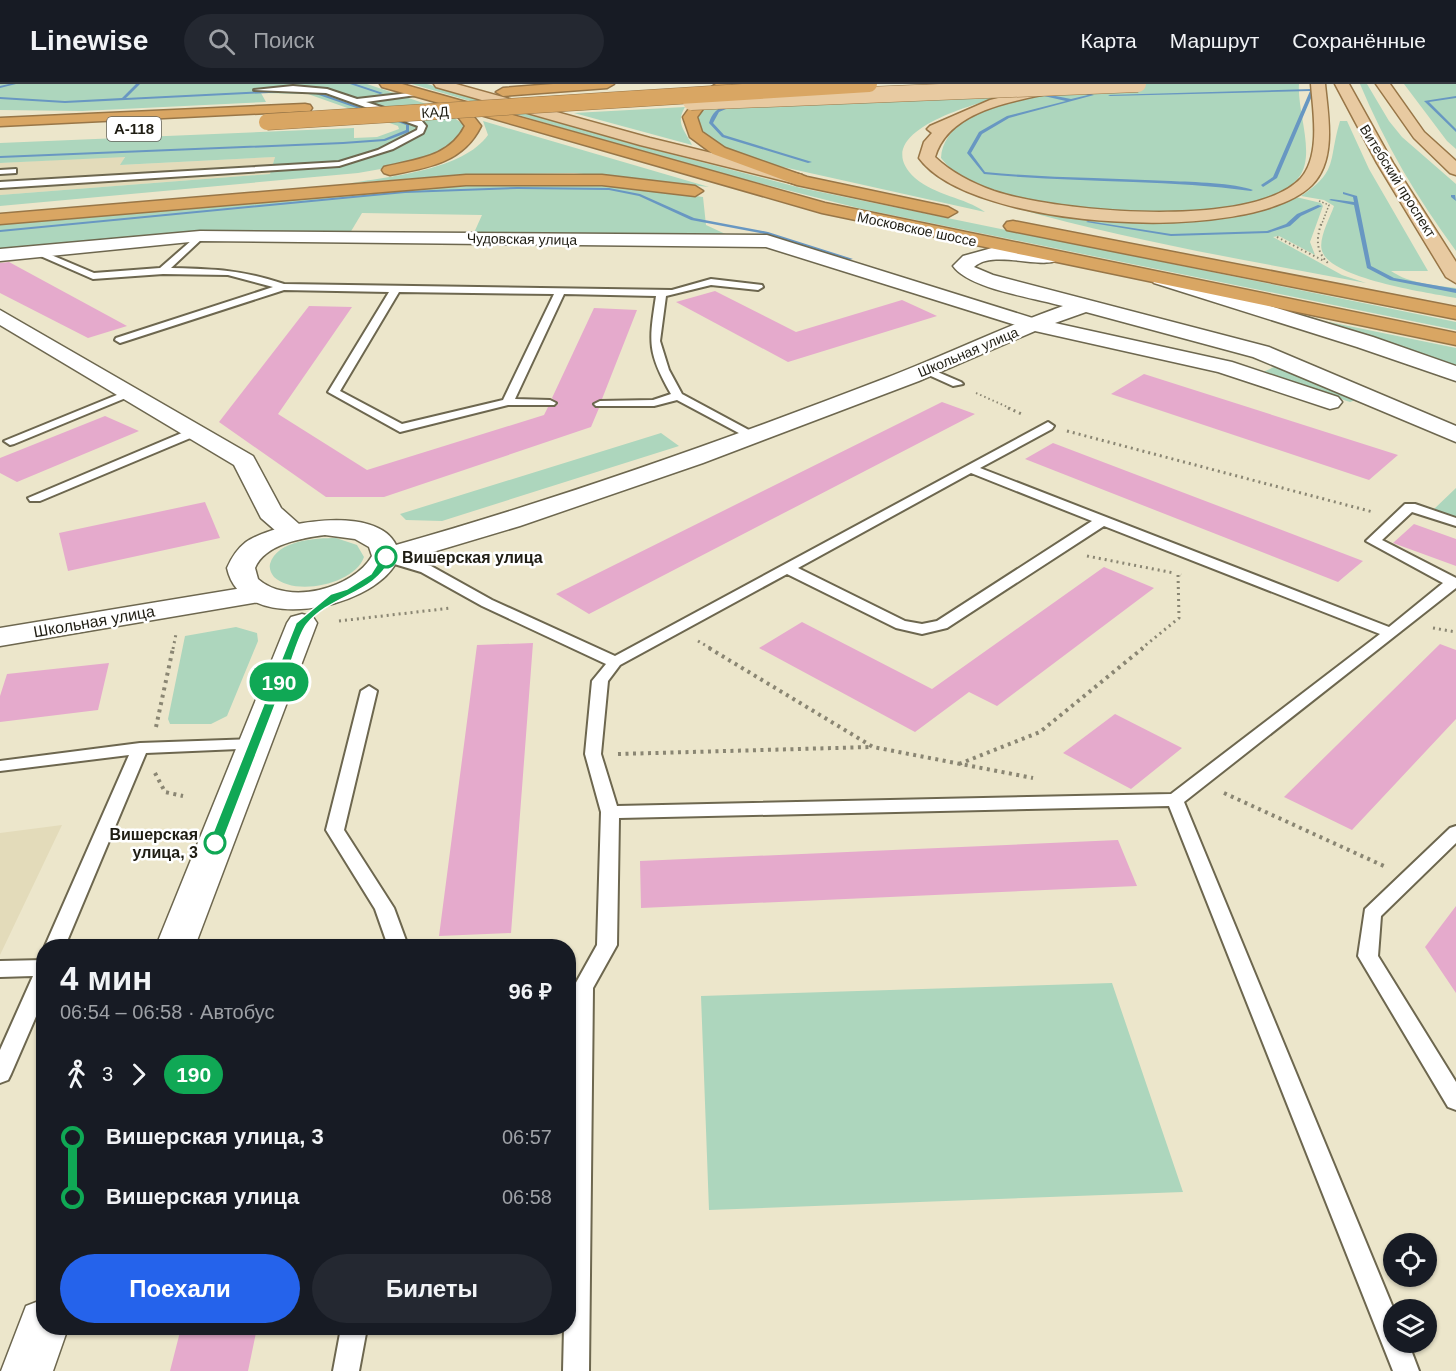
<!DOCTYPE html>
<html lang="ru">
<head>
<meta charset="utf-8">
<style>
  :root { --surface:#171b24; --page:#242831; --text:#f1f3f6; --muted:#9ea1a6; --line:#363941; --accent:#2563eb }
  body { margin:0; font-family:Arial,sans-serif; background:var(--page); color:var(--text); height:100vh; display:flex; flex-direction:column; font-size:22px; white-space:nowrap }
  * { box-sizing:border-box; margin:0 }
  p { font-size:20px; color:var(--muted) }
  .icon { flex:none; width:33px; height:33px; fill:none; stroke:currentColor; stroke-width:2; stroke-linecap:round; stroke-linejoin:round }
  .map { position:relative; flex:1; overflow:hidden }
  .details { position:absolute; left:36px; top:855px; width:540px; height:396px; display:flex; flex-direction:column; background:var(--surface); border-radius:24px; box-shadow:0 2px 4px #0004 }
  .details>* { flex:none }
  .badge { padding:0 12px; border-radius:20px; font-size:21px; line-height:39px }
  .fabs { position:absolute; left:1383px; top:1149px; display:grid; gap:12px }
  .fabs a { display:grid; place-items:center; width:54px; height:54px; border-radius:50%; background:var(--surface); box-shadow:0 2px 4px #0004; font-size:30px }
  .map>.badge { position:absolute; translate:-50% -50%; box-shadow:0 0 0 3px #fff }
  .legs { display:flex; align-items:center; gap:9px; height:66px; padding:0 24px; font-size:20px }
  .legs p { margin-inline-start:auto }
  .summary { display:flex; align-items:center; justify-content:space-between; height:102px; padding:0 24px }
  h1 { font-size:33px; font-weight:700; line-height:45px }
  .button { display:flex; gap:12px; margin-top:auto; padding:12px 24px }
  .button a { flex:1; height:69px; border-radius:36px; background:var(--accent); color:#fff; font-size:24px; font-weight:700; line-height:69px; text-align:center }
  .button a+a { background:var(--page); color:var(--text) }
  ul { padding:0 24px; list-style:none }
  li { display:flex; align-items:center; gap:21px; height:60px; font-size:22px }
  li i { display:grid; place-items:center; width:9px; height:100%; margin:0 8px; background:currentColor }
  li i::after { content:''; width:15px; height:15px; margin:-8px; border:4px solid; border-radius:50%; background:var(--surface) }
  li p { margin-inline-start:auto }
  li:first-child i { background:linear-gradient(#0000 50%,currentColor 0) }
  li:last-child i { background:linear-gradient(currentColor 50%,#0000 0) }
  header { display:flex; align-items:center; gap:36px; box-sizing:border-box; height:84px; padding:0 30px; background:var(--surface); border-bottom:2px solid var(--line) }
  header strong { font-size:28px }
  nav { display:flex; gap:33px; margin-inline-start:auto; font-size:21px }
  .search { width:420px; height:54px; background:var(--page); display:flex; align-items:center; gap:15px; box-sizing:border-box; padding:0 21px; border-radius:33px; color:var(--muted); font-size:22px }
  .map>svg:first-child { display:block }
  .built { fill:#e3dbba }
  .green { fill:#add6bd }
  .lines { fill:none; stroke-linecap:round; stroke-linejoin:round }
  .stream { fill:#6897c2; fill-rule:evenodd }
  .building { fill:#e5aacc }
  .lane-casing { stroke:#6d674f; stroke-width:4 }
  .street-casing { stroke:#6d674f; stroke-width:3 }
  .secondary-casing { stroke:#6d674f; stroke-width:3 }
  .primary-casing { stroke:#987647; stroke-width:3 }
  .highway-casing { stroke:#987647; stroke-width:3 }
  .path-far3 { stroke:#8a8673; stroke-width:1.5; stroke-dasharray:1.5 2; stroke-linecap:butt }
  .path-far2 { stroke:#8a8673; stroke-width:2; stroke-dasharray:1.5 3; stroke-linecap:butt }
  .path-far1 { stroke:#8a8673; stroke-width:3; stroke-dasharray:2 4; stroke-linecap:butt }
  .path { stroke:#8a8673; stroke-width:4; stroke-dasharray:3 4.5; stroke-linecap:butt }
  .lane { fill:#fff; fill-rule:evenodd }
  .street { fill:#fff; fill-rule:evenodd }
  .secondary { fill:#fff; fill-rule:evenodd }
  .primary { fill:#e8caa1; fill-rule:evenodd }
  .highway { fill:#d9a663; fill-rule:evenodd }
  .primary-bridge-casing { stroke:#987647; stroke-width:17; stroke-linecap:butt }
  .highway-bridge-casing { stroke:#987647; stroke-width:17; stroke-linecap:butt }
  .primary-bridge { stroke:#e8caa1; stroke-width:16 }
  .highway-bridge { stroke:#d9a663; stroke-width:16 }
  .line-1 { fill:#10a855; stroke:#fff; stroke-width:1.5 }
  .stop-1-dot { fill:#fff; stroke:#10a855; stroke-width:3 }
  .labels { text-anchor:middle; stroke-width:5; stroke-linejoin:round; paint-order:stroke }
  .far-street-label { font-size:14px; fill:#1f1d13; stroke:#fff }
  .shield { fill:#fff; stroke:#62615a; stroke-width:1.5 }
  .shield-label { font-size:15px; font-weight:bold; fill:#1f1d13 }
  .stop-label { font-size:16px; font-weight:bold; fill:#1f1d13; stroke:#fff; text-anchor:start }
  .street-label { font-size:16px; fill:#1f1d13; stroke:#fff }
</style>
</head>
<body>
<header>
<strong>Linewise</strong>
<div class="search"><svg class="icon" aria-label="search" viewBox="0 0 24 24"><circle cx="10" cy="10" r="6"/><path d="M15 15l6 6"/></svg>Поиск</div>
<nav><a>Карта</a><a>Маршрут</a><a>Сохранённые</a></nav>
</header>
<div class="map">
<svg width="1456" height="1287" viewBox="0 0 1456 1287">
  <rect width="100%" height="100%" fill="#ece6cb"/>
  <path class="built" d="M125,72l-4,9 154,-8 -5,17 -270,21v-32z
    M62,741l-62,130v-122z"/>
  <path class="green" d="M0,0h367l74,25 22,15 1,7 -3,9 -25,14 -44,13 -34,6 -358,33v-11l270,-21 5,-17 -155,8 5,-8 -125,6v-20l354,-15v10l23,-1 22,-8 -1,-3 -90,-32 -47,-1 5,9 -184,9 -82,-1z
    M412,0h15l205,60 169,44 655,134v8l-594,-121 -159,-40z
    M1098,0h201c-2,28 17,71 0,93 -42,58 -274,35 -331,4 -11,-6 -20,-14 -27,-23 3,-56 114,-67 157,-74z
    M1360,0h7l22,37 13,16 54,47v67c-39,-53 -71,-107 -96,-167z
    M1404,0h52v65l-9,-8z
    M1023,7c-28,8 -162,37 -108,87 21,18 49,19 70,34l-220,-49 -52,-20 -9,-8 -6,-12 -1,-7 5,-10z
    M685,23c-10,17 0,23 7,38l-118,-32z
    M483,37l226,66 -135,-14 -116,2 -106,8c40,-7 111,-13 136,-48z
    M1340,37h7l22,48 59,102h-37c19,13 43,14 65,17v10c-26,-5 -125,-19 -134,-47 -4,-12 8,-33 12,-45l-10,-6 -23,-4c38,-25 27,-35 39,-75z
    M563,98l59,4 81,11 3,28 28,13 -261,-3 9,-20 -120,-2 -12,20 -136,-1 -214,21v-30l446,-38z
    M1296,113l25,6 2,3 -13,36 5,13 -36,-19 -6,1 69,38 24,8c-124,-24 -250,-44 -370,-81l27,6 208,7 34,-7z
    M1329,238l127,26v19l-127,-42z
    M1274,283h10l71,33 -5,2 -89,-29z
    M661,349l18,13 -237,75 -36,-1 -6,-6z
    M1456,404v31l-24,-8z
    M336,454l21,7 7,12c-9,27 -69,40 -90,20 -3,-4 -5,-8 -4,-13 7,-24 46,-26 66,-26z
    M236,543l21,6 1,8 -31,75 -16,8h-41l-2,-5 17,-83z
    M1112,899l71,209 -474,18 -8,-214z"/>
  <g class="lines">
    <path class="stream" d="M9,0h7l-16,4v-2z
      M136,0h4l-14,14 163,-8 28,2 57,20 -3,1 -55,-19 -27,-2 -224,11 -65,-4v-2l65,4 57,-3z
      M350,0h6l27,9 -3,1z
      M1313,1l3,1 -1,3 1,1 -2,1 -37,87 -14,9 -2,-2 12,-8 37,-86 -200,5 -2,-1 203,-6z
      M1077,5l17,6 -85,23 -27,16 -11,19 14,19c62,6 124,6 186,9 21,1 64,2 82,9l-2,1c-89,-12 -178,-8 -267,-17l-17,-21 12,-21 28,-16 59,-15 -31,-7v-2l36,7 17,-4 -11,-4z
      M1456,12v2l-27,4 27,27v3l-32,-31z
      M727,21l6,1 -14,6 -6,11 11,12 88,27 -4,1 -86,-26 -13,-14c3,-10 8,-15 18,-18z
      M390,33l19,6v9l-24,9 -42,3 -343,14v-2l343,-14 41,-3 22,-9v-5l-16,-6z
      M517,103l92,1 31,6 54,24 74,14 85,27 -5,1 -83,-26 -74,-14 -52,-24 -30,-6 -92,-1 -112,4 -405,39v-2l405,-39z
      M1343,108l14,4 14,70 23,12 62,11v4l-66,-13 -23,-12 -13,-63 -25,-5 2,-1 23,3 -1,-5 -10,-3z
      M1451,111h4l1,6 -5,-4z
      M1318,121l4,1 -21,10 -11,10 -22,7 -97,3 -85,-14 2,-1 83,13 96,-3 19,-7 11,-10z"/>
  </g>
  <path class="building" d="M9,178l118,64 -39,12 -88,-45v-30z
    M715,207l81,41 106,-32 35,16 -149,46 -112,-60z
    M309,222l43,1 -74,107 89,56 177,-55 4,-8 10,-2 -6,-7 42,-90 43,2 -35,89 -10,5 7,4 -8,19 -207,70h-58l-107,-75z
    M1144,290l254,81 -29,25 -258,-86z
    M942,318l33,12 -386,200 -33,-20z
    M105,332l34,15 -122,51 -17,-9v-15z
    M1053,359l310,118 -25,21 -313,-123z
    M205,418l15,36 -152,33 -9,-38z
    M1414,440l42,15v27l-63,-23z
    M1104,483l50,21 -157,118 -28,-14 -54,40 -156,-84 43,-26 130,67z
    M533,559l-22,290 -72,3 38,-291z
    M1440,560l16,6v69l-104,111 -68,-33z
    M109,579l-11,47 -98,12v-26l7,-22z
    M1115,630l67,34 -51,41 -68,-36z
    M1118,756l19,46 -496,22 -1,-47z
    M1456,822v87l-31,-46z
    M181,1244h76l-9,43h-78z"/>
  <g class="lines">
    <defs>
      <path id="lane" d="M293,2l34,3 30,10 61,-7 -2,3 -50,7 55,18 5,6 -3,7 -30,16 -54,17 -339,22v-6l339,-20 39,-12 39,-20 1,-4 -92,-33 -72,-3z
        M16,85v4l-16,1v-4z
        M200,149l5,3 -2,2 -32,30c44,1 71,2 113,16l388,6 39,-11 51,6 1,2 -5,3 -47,-5 -45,11 -6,45 9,29 13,24 78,42 -2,3h-8l-73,-39 -23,6h-58l-2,-2 6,-3 53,-1 18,-6c-24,-42 -22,-52 -15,-98l-92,-2 -49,105 35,1 6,3 -2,2h-46l-108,27 -72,-40 61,-100 -105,-2 -164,53 -5,-3 1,-2 157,-51 -45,-12 -65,-1 -70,5 -64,-28 8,-2 57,24 66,-5zM399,208l155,2 -51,106 -101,24 -62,-33z
        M926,283l35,15 2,2 -10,2 -31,-14 -2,-2z
        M129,306l6,3 -2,2 -119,49 -4,1 -6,-4z
        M1048,338l6,4 -2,3 -72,39 409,159 54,-44 -77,-42 39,-37h10l41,14v8l-44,-14 -30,28 74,38v10l-272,214 210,508v32h14l11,29h-26l-224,-565 -550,12 -2,127 -24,43 -4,383h-26l1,-43h4v-173l5,-167 24,-43 4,-133 -16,-58 7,-73 14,-17 -124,-58 -61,-34 -40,-12 -2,-3 7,-4 45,13 61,34 123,56zM971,389l121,48 -155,100 -15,3 -17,-3 -107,-53zM1104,442l276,108 -209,160 -554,12 -16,-52 7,-73 12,-16 167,-91 109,54 26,6 25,-6z
        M196,343l4,1v6l-160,67h-10l-2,-3z
        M369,602l8,5 -33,139 50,78 14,38h-20l-13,-37 -49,-79 35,-139z
        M255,655l6,1 2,4 -2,4 -115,5 -81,193h-20l84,-191 -129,16v-10l140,-18z
        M1456,742v17l-75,73 -3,40 78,126v28l-8,-3 -90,-151 7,-47 85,-81z
        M44,876v38l-33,76 -3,6 -8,3v-33l33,-74 -33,1v-16z
        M341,1244h26l-8,43h-26z"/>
      <path id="street" d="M200,147l567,4 272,85 3,4 -3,4h-14l-259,-81 -566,-6 -200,20v-12z
        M0,226l253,146 28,52 27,24 -4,6 -10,2 -10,-2 -23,-20 -27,-53 -234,-140z
        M261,501l10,3 5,6 -5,6 -271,46v-18z
        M302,530l11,3 4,6 -122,323h-39l131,-323 4,-6z
        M44,1215v29h24l-15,43h-52l25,-65z"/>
      <path id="secondary" d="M992,164l60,3 9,6c-11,16 -67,-9 -87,10l19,8 276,72 187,79v16l-203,-85 -167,-45 -31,11 177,39 106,35 4,5 -4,5 -8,2 -112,-37 -183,-41 -116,50 -216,82 -183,63 -124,37c-27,48 -155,72 -169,5 5,-11 10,-19 19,-26 30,-20 131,-38 150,3 166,-47 329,-105 490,-167 60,-23 117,-51 177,-72 -28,-8 -94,-17 -110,-40l10,-10zM325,451l30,4 14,8 3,9c-19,33 -84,50 -114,23l-3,-11c10,-24 47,-30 70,-33z
        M1161,189l212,64 83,29v15l-99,-34 -203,-64 -3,-4 3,-4z"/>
      <path id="primary" d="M434,0h22l194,54 152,37 2,4 -8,5 -156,-39 -204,-58z
        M1054,0h10l2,3 -2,3c-44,11 -114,17 -129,67 17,16 37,26 59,34 63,21 259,39 307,-13 20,-23 12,-67 10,-94h14c3,31 12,76 -13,101 -62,61 -341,45 -393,-27l5,-16 8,-9 -5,-4 3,-3 60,-26z
        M1335,0h14l44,79 63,99v21l-10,-6 -69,-114z
        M1376,0h14l34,48 32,29v14l-6,-2 -36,-35z"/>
      <path id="highway" d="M380,0h22l423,119 631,130v12l-634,-132 -352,-101 11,14c-18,37 -54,42 -91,49l-6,-2 -2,-3 2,-3c31,-8 65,-9 81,-41l-15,-20 -68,-19z
        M553,0h61l-7,4 -104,8 -7,-4 7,-4z
        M716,0h16l-24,18 -11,15 5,15 23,16 82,29 141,30 9,5 -9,5 -151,-32 -84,-31 -23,-17 -7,-20 15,-21z
        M305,20l5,1 2,3 -2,3 -310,15v-8z
        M466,91h136l93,11 8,5 -8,5 -93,-11h-136l-466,39v-10z
        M1013,137l443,86v12l-449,-89 -3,-4 3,-4z"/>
    </defs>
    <use href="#lane" class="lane-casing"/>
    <use href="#street" class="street-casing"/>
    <use href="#secondary" class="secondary-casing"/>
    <use href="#primary" class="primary-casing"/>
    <use href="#highway" class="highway-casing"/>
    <path class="path-far3" d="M1319,117l10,4 -8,21"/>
    <path class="path-far2" d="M1321,140c-5,16 -5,28 8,40
      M1277,153l47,24
      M976,309l36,16"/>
    <path class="path-far1" d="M1008,324l16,7
      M1067,347l306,81
      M1087,472l87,17
      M339,537l112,-13
      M1433,544l23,4
      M698,557l14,8
      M173,565l3,-15
      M1141,565l38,-31 -1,-44 3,1"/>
    <path class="path" d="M709,564l164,99 160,31
      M156,643l17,-79
      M618,670l253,-7
      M959,680l81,-32 103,-84
      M155,689l10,19 18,4
      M1224,709l162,74"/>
    <use href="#lane" class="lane"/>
    <use href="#street" class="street"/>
    <use href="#secondary" class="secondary"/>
    <use href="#primary" class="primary"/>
    <use href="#highway" class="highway"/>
    <defs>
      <path id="primary-bridge" d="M691,18l447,-18"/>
      <path id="highway-bridge" d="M267,38l602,-38"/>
    </defs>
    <use href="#primary-bridge" class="primary-bridge-casing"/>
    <use href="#highway-bridge" class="highway-bridge-casing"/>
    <use href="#primary-bridge" class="primary-bridge"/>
    <use href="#highway-bridge" class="highway-bridge"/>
  </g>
  <path class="line-1" d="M386,470l5,3c-14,37 -60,37 -84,67 -9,11 -16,41 -22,55 -21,55 -42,109 -63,164l-2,3h-9l-2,-3 87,-220 35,-29 16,-5 24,-15 12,-19z"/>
  <g class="stop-1-dot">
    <circle cx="386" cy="473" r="10"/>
    <circle cx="215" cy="759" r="10"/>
  </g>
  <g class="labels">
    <g class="far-street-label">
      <text transform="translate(435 28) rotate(-4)" y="5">КАД</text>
      <text transform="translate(1398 97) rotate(58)" y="5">Витебский проспект</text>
      <text transform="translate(917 145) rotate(12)" y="5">Московское шоссе</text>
      <text transform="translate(522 155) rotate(1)" y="5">Чудовская улица</text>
      <text transform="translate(968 268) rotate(-23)" y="5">Школьная улица</text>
    </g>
    <rect class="shield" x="107" y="33" width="54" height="24" rx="4.5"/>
    <g class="shield-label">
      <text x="134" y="50">А-118</text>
    </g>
    <g class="stop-label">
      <text x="402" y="479">Вишерская улица</text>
      <text x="198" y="756" text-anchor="end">Вишерская<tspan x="198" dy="18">улица, 3</tspan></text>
    </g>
    <g class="street-label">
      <text transform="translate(94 537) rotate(-10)" y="6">Школьная улица</text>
    </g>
  </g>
</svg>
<div class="fabs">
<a><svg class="icon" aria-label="locate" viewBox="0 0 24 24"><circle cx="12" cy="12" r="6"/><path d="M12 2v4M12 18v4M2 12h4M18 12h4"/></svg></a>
<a><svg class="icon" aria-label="layers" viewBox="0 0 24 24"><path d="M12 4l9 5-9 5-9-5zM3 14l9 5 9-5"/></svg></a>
</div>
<b class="badge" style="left:279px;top:598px;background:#10a855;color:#fff">190</b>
<section class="details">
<div class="summary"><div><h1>4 мин</h1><p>06:54 – 06:58 · Автобус</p></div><b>96 ₽</b></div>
<div class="legs"><svg class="icon" aria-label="walk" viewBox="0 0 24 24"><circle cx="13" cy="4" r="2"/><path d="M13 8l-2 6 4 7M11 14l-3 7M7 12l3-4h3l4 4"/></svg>3<svg class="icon" aria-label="forward" viewBox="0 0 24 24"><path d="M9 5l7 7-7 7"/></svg><b class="badge" style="background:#10a855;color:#fff">190</b></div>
<ul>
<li><i style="color:#10a855"></i><b>Вишерская улица, 3</b><p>06:57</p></li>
<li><i style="color:#10a855"></i><b>Вишерская улица</b><p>06:58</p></li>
</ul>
<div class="button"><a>Поехали</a><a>Билеты</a></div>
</section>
</div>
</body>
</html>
